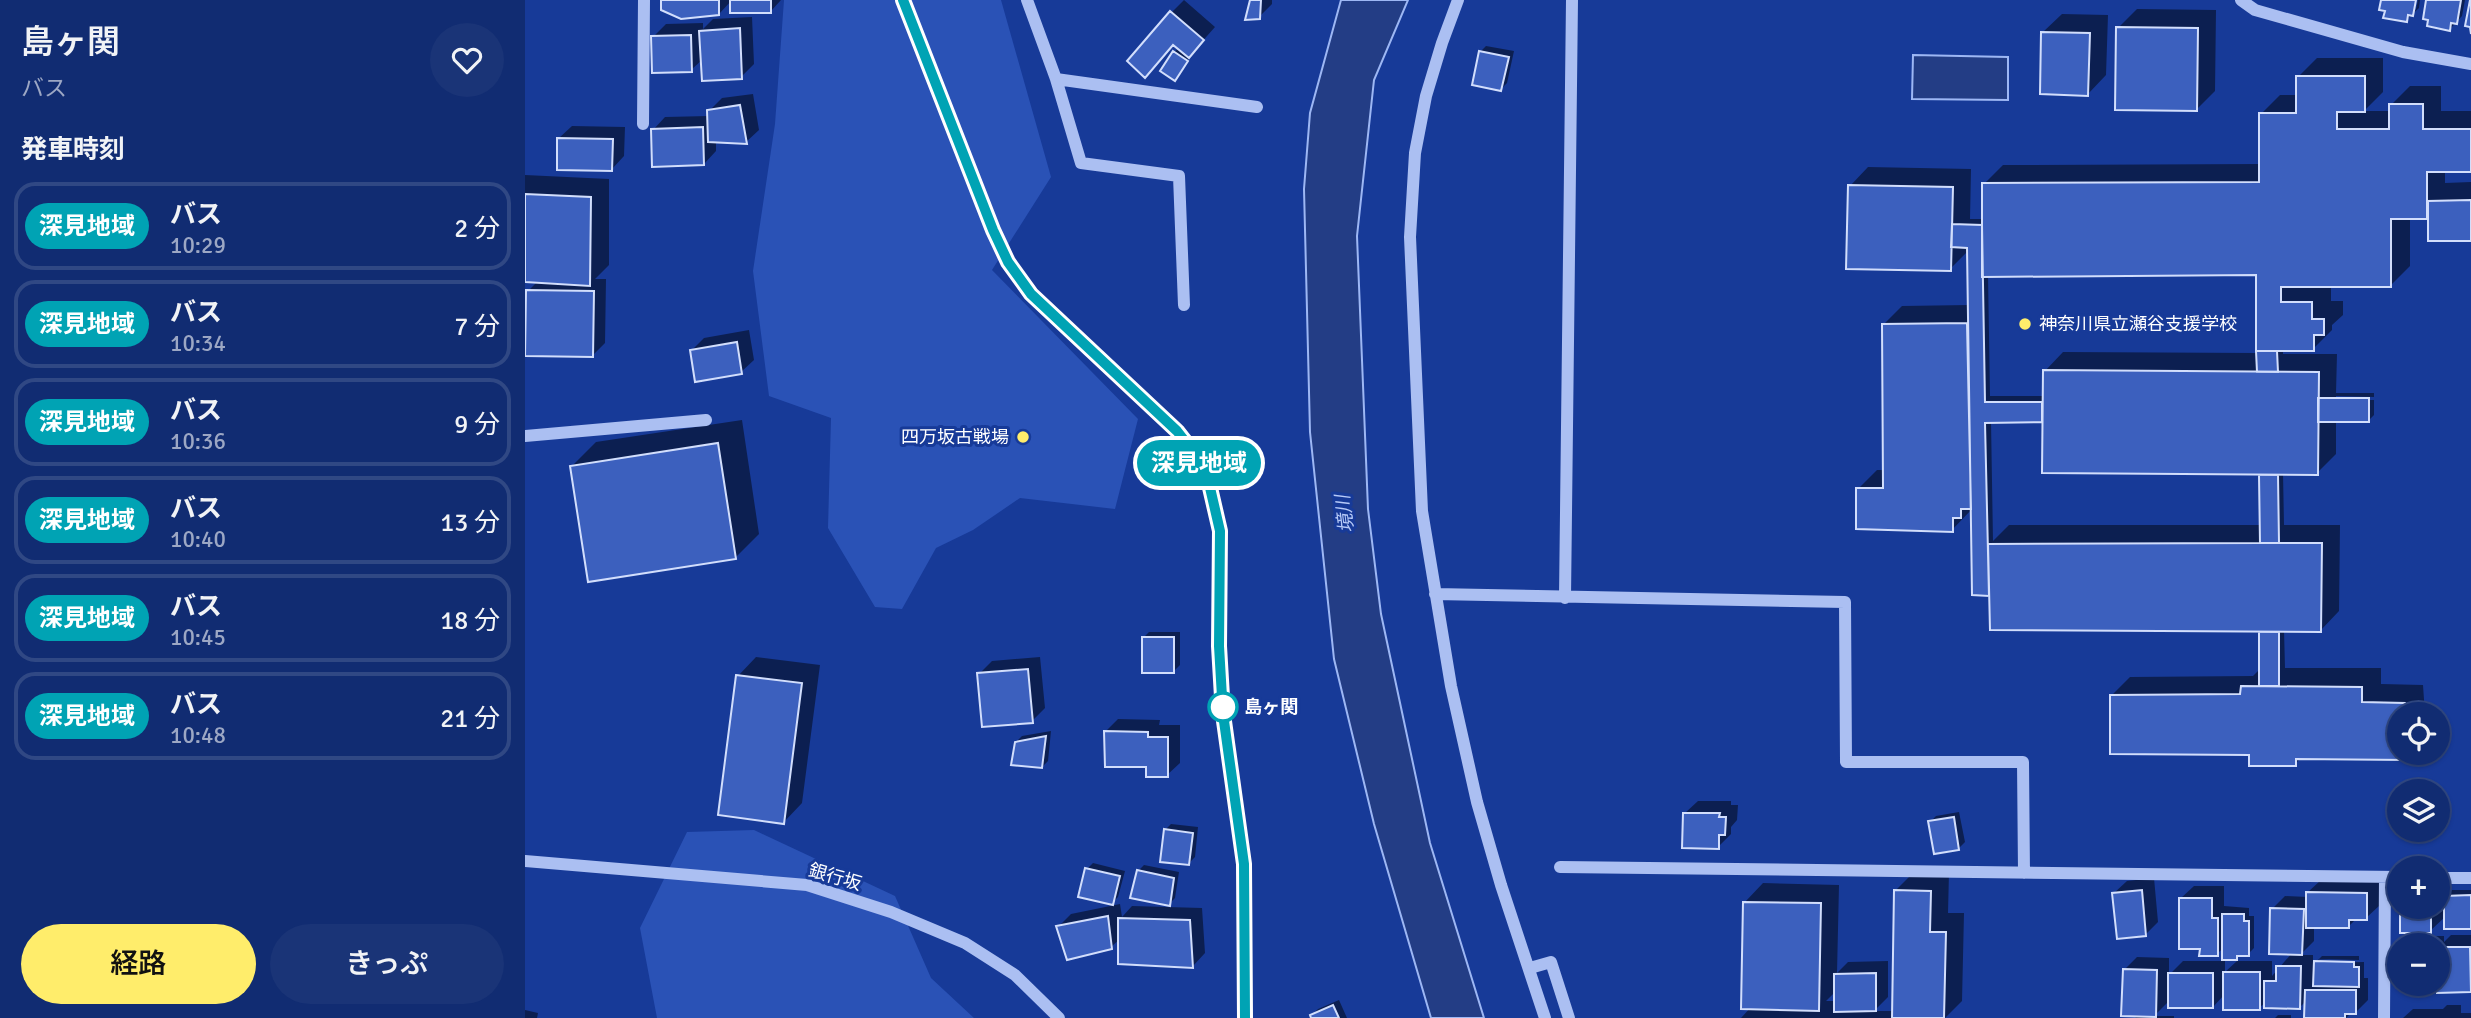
<!DOCTYPE html>
<html lang="ja">
<head>
<meta charset="utf-8">
<style>
  :root { --surface:#112c72; --page:#1a3477; --text:#f1f3f6; --muted:#9ca7c4; --line:#304884; --accent:#ffed6b }
  body { margin:0; font-family:Signika,"Noto Sans JP",sans-serif; background:var(--page); color:var(--text); height:100vh; display:flex; flex-direction:column; font-size:26px; white-space:nowrap }
  * { box-sizing:border-box; margin:0 }
  p { font-size:23px; color:var(--muted) }
  .icon { flex:none; width:38px; height:38px; fill:none; stroke:currentColor; stroke-width:2; stroke-linecap:round; stroke-linejoin:round }
  .map { position:relative; flex:1; overflow:hidden }
  .sheet { display:flex; flex-direction:column; background:var(--surface); width:525px }
  .sheet>* { flex:none }
  .badge { padding:0 14px; border-radius:23px; font-size:24px; line-height:46px }
  .buttons { position:absolute; left:1862px; top:702px; display:grid; gap:14px }
  .buttons a { display:grid; place-items:center; width:63px; height:63px; border-radius:50%; background:var(--surface); box-shadow:0 2px 5px #0004,0 0 0 2px var(--line); font-size:35px }
  .map>.badge { position:absolute; translate:-50% -50%; box-shadow:0 0 0 4px #fff }
  h2 { padding:0 21px; font-size:26px; line-height:63px }
  .round { display:grid; place-items:center; flex:none; width:74px; height:74px; border-radius:37px; background:var(--page) }
  .summary { display:flex; align-items:center; justify-content:space-between; height:119px; padding:0 21px }
  h1 { font-size:33px; font-weight:600; line-height:52px }
  .primary-button { display:flex; gap:14px; margin-top:auto; padding:14px 21px }
  .primary-button a { flex:1; height:80px; border-radius:42px; background:var(--accent); color:#111; font-size:28px; font-weight:600; line-height:80px; text-align:center }
  .primary-button a+a { background:var(--page); color:var(--text) }
  ul { padding:0; list-style:none }
  li { display:flex; align-items:center; gap:21px; height:88px; margin:0 14px 10px; padding:0 7px; border:4px solid var(--line); border-radius:21px }
  li div { flex:1 }
  li b { display:block; font-size:26px }
  li em { font-style:normal }
  li .badge { min-width:77px; font-weight:700; text-align:center }
  main { display:flex; flex:1; min-height:0 }
  .map>svg:first-child { display:block }
  .green { fill:#2a52b6 }
  .water { fill:#233d85; stroke:#9db7f4; stroke-width:2 }
  .shadow { fill:#0007; fill-rule:evenodd }
  .building { fill:#3c60be; stroke:#d2defc; stroke-width:2 }
  .lines { fill:none; stroke-linecap:round; stroke-linejoin:round }
  .minor { stroke:#abbff2; stroke-width:12 }
  .line-casing { stroke:#fff; stroke-width:16 }
  .line { stroke:#00a3b4; stroke-width:10 }
  .poi-dot { fill:#ffed6b; stroke:#173a98; stroke-width:2.5 }
  .stop-dot { fill:#fff; stroke:#00a3b4; stroke-width:3.5 }
  .labels { text-anchor:middle; stroke-width:6; stroke-linejoin:round; paint-order:stroke }
  .poi-label { font-size:18px; fill:#fff; stroke:#173a98; text-anchor:start }
  .stop-label { font-size:18px; font-weight:bold; fill:#fff; stroke:#173a98; text-anchor:start }
  .street-label { font-size:18px; fill:#fff; stroke:#173a98 }
  .water-label { font-size:19px; font-style:italic; fill:#b7caf8; stroke:#173a98 }
</style>
</head>
<body>
<main>
<section class="sheet">
<div class="summary"><div><h1>島ヶ関</h1><p>バス</p></div><a class="round"><svg class="icon" aria-label="heart" viewBox="0 0 24 24"><path d="M12 20l-8-8c-3-5 5-10 8-4 3-6 11-1 8 4z"/></svg></a></div>
<h2>発車時刻</h2>
<ul>
<li><span class="badge" style="background:#00a3b4;color:#fff">深見地域</span><div><b>バス</b><p>10:29</p></div><em>2 分</em></li>
<li><span class="badge" style="background:#00a3b4;color:#fff">深見地域</span><div><b>バス</b><p>10:34</p></div><em>7 分</em></li>
<li><span class="badge" style="background:#00a3b4;color:#fff">深見地域</span><div><b>バス</b><p>10:36</p></div><em>9 分</em></li>
<li><span class="badge" style="background:#00a3b4;color:#fff">深見地域</span><div><b>バス</b><p>10:40</p></div><em>13 分</em></li>
<li><span class="badge" style="background:#00a3b4;color:#fff">深見地域</span><div><b>バス</b><p>10:45</p></div><em>18 分</em></li>
<li><span class="badge" style="background:#00a3b4;color:#fff">深見地域</span><div><b>バス</b><p>10:48</p></div><em>21 分</em></li>
</ul>
<div class="primary-button"><a>経路</a><a>きっぷ</a></div>
</section>
<div class="map">
<svg width="1946" height="1018" viewBox="0 0 1946 1018">
  <rect width="100%" height="100%" fill="#173a98"/>
  <path class="green" d="M259,0h217l50,177 -59,93 146,149 -23,90 -95,-11 -47,32 -37,18 -34,61 -27,-2 -47,-79 3,-110 -62,-22 -16,-125 22,-147z
    M229,830l141,66 36,82 43,40h-317l-17,-90 47,-96z"/>
  <path class="water" d="M816,0h67l-34,80 -17,156 11,273 13,105 49,229 54,175h-53l-57,-194 -40,-165 -24,-227 -6,-243 6,-76z
    M1388,55l95,2v43l-96,-1z"/>
  <path class="shadow" d="M137,0h119l-10,11 -39,-11 -13,14z
    M659,0l31,27 -24,27 -11,19 -6,-21 5,-4 -5,-4 -16,19 13,-50z
    M727,0h20v4l-13,13z
    M1858,0h31l-2,13 4,-4 2,-9h2l-1,8 -13,12 -19,-10z
    M1903,0h37l-3,16 -12,13z
    M1612,9l79,1 -1,81 -19,19 -78,-82z
    M1537,14l46,1 -2,60 -18,19 -45,-62z
    M227,17l2,47 -13,13 -39,-17 -11,10 -38,-33 13,-13 37,-1v6l10,-10z
    M961,46l28,5 -7,32 -6,6 -21,-37z
    M1792,58h66v34l-19,19h27v-6l19,-19h31v25h30v60h-26v12l26,-1v57l-42,-21h-19v48l-19,19h-60v16h12v14l-11,10v5l-19,19h-30v5h54l-1,39h38v4l-38,-1v4h38v15l-6,6 -32,-1v34l-19,19h-34l1,52h56l-1,86 -18,19h-37l1,38h96v16l42,1 2,29h-26v38h14l-6,6 -105,-1 -7,7 -44,-10 -139,-59 18,-18 123,-1 8,-8v-35l3,-3 -273,-38 -2,2 -17,-85 -20,21 -94,-41 19,-19h7l-1,-145 19,-19 67,-1 -1,-54 -18,18 -100,-83 18,-19 103,2 -1,50h14v-35l19,-19 258,-1v-50l19,-19h18v-18zM1733,273v80l-195,-1 -18,19 -1,25h-54l-2,-121zM1519,420l220,53 -3,3v49h-252l-16,16 -2,-120z
    M228,94l6,36 -13,12 -30,-1v10l-12,13 -51,-34 12,-13 44,-1v-5l13,-13z
    M47,126l53,1 -1,29 -12,13 -53,-31z
    M0,175l84,4v86l-14,14h11l-1,64 -13,13 -64,-65 10,-10 -13,-1z
    M224,330l5,30 -13,12 -50,-21 13,-13z
    M217,420l17,114 -24,24 -163,-92 24,-24z
    M624,632h31v33l-6,6 -31,-33z
    M231,657l64,8 -18,138 -18,19 -46,-146z
    M515,657l5,51 -13,13 -53,-47 13,-13z
    M593,719l42,1 -1,5h21v38l-13,12 -19,-10 -42,-34z
    M526,731l-3,30 -6,6 -26,-25 6,-6z
    M1173,801h33v4h7l-1,15 -6,7v7l-13,13 -33,-34z
    M1434,812l6,30 -6,6 -29,-26 6,-6z
    M646,824l27,3 -3,30 -6,6 -24,-33z
    M568,863l32,8 -7,26 -6,6 -25,-34z
    M619,865l35,7 -4,26 -6,6 -31,-33z
    M1390,871l34,1 -1,41h16l-2,88 -17,17h-204l10,-11 -6,-105 18,-19 76,2 -2,88 11,-11 40,-1v36l-14,14h20l2,-121zM1311,991v10h-10z
    M1629,878l4,44 -12,12 -32,-41 13,-12z
    M1796,880l58,1v25l-13,12h-9l-9,9 -34,-1v15l-14,14h13v10l9,-9h37v4l-40,-1v4l45,-1v16h4v22l-13,13h-4l-5,5h-40v-17l-6,6 -34,-5 -7,6 -35,-13 -11,12 -43,-7 -16,16h20v2h-39l4,-4 -15,-44 13,-13 32,1v17l14,-14h41v-14l-7,7 -16,-7 -20,-49 13,-12h30v20l25,2v8h5v32l-6,6h-7l-5,5h-11v13l12,-11h35v15l20,-23 -20,-44 13,-13 23,1v-5z
    M1913,881h6l-1,18 9,-9h19v38l-25,-12 -16,15 -28,-25h36z
    M595,904l2,13 10,-11 70,2 3,45 -12,13 -73,-27 -9,8 -53,-20 13,-13z
    M1926,935h20l-1,55 -32,-16v-29h-38l9,-9h35v6z
    M814,1000l8,18h-34l-1,-3 6,-6z
    M1922,1005h14v8h10v5h-68l10,-9h30z
    M0,1010l13,3 -1,5h-12z
    M1753,1015h13v3h-16z"/>
  <path class="building" d="M136,0h58v15l-38,4 -20,-9z
    M205,0h41v13h-41z
    M725,0h11l-1,19 -15,1z
    M1856,0h35l-3,16 -5,-1 -1,7 -24,-4 2,-7 -6,-1z
    M1901,0h35l-4,24 -6,-1 -1,8 -23,-5 1,-6 -5,-1z
    M1945,0h1v34l-1,-7 -5,-1z
    M645,11l34,29 -15,18 -16,-13 -28,33 -18,-17z
    M1591,27l82,1 -1,83 -82,-1z
    M215,28l2,51 -40,2 -3,-50z
    M1516,32l49,1 -2,63 -48,-2z
    M166,35l1,37 -40,1 -1,-37z
    M648,51l15,10 -13,20 -15,-10z
    M954,51l30,6 -8,34 -29,-6z
    M1771,76h69v36h-28v17h52v-25h34v25h48v43h-44v47h-36v68h-110v15h31v17h12v16h-10v16h-58v-76l-274,2v-94l277,-1v-69h37z
    M215,105l7,39 -39,-2 -1,-32z
    M178,127l1,38 -52,2 -1,-38z
    M32,138l56,1 -1,32 -55,-1z
    M1323,185l105,2 -2,84 -105,-2z
    M0,194l66,3 -1,89 -65,-4z
    M1946,200v41h-43v-40z
    M1427,224l30,1 3,177h57v20l-57,1 4,173 -17,-1 -5,-347 -16,-1z
    M1,290l68,1 -1,66 -68,-1z
    M1442,323l4,186h-10v9h-8v14l-97,-3v-41h27l-1,-164z
    M212,342l5,32 -47,8 -5,-32z
    M1731,351h21l1,21h-21z
    M1518,370l276,2 -1,103 -276,-2z
    M1793,398h51v24h-51z
    M193,443l18,116 -148,23 -18,-116z
    M1734,475h19l1,68h-19z
    M1735,543h62l-1,89 -331,-2 -2,-86z
    M1734,632h20v54h-20z
    M617,637h32v36h-32z
    M503,669l5,54 -51,4 -5,-54z
    M211,675l66,8 -18,141 -66,-9z
    M1716,686l121,1v15l43,1 1,11h-7v38h9v8l-112,-1v7h-47v-11l-139,-1v-59l130,-1z
    M579,731l44,1v5h20v40h-22v-10h-41z
    M521,736l-4,32 -31,-3 4,-23z
    M1158,813h37l-1,4h7l-1,18h-6v14l-37,-1z
    M1429,817l5,33 -25,4 -6,-33z
    M639,829l29,4 -4,32 -29,-3z
    M560,868l35,8 -7,29 -35,-8z
    M612,870l37,8 -4,28 -40,-8z
    M1369,890l37,1 -1,41h16l-2,86h-52z
    M1617,890l4,46 -29,3 -5,-46z
    M1781,892l61,1v27h-18v8h-43z
    M1946,895v34h-27v-33z
    M1654,898h33v20h6v38h-19l1,-7h-21z
    M1218,902l78,1 -2,108 -78,-2z
    M1875,906h31v27h-31z
    M1745,908l34,1 -2,46 -33,-1z
    M1697,914h22v7h5v35h-12v4h-15z
    M583,916l4,33 -45,11 -11,-34z
    M593,918l72,2 3,48 -75,-4z
    M1913,947h32l1,45 -34,1z
    M1870,948h4v34h-4z
    M1789,961l40,1v5h5v20l-46,-1z
    M1751,966h25l-1,43 -36,-1v-27h12z
    M1598,969l34,1 -1,47 -35,-1z
    M1698,972h37v38h-37z
    M1351,973v38l-42,1v-38z
    M1643,973h45v35h-45z
    M1780,990h51v24h-11v4h-41z
    M808,1005l6,13h-28l-1,-3z"/>
  <g class="lines">
    <path class="minor" d="M378,0l90,230 15,33 23,31 146,137 18,23 13,25 12,53 -1,114 4,68 21,150 1,154
      M502,0l29,79 25,84 98,13 5,129
      M933,0l-16,43 -16,53 -11,57 -5,84 12,274 29,175 26,116 24,83 44,133
      M1716,0l14,10 148,42 68,12
      M531,79l201,28
      M118,124l1,-124
      M0,436l181,-16
      M910,594l410,8 1,160h177l1,111
      M1040,598l7,-598
      M0,861l282,24 84,27 74,31 50,32 44,43
      M1035,867l839,10
      M1913,878h33
      M1005,968l21,-6 18,56
      M1859,1018l1,-141"/>
  </g>
  <g class="lines">
    <defs>
      <path id="line" d="M378,0l90,230 15,32 23,32 146,137 18,23 13,25 12,52 -1,115 4,68 21,150 1,154"/>
    </defs>
    <use href="#line" class="line-casing"/>
    <use href="#line" class="line"/>
  </g>
  <g class="poi-dot">
    <circle cx="1500" cy="324" r="7"/>
    <circle cx="498" cy="437" r="7"/>
  </g>
  <circle class="stop-dot" cx="698" cy="707" r="14"/>
  <g class="labels">
    <g class="poi-label">
      <text x="1514" y="330">神奈川県立瀬谷支援学校</text>
      <text x="484" y="443" text-anchor="end">四万坂古戦場</text>
    </g>
    <g class="stop-label">
      <text x="719" y="713">島ヶ関</text>
    </g>
    <g class="street-label">
      <text transform="translate(310 877) rotate(16)" y="6">銀行坂</text>
    </g>
    <g class="water-label">
      <text transform="translate(819 514) rotate(-97)" y="7">境川</text>
    </g>
  </g>
</svg>
<div class="buttons">
<a><svg class="icon" aria-label="locate" viewBox="0 0 24 24"><circle cx="12" cy="12" r="6"/><path d="M12 2v4M12 18v4M2 12h4M18 12h4"/></svg></a>
<a><svg class="icon" aria-label="layers" viewBox="0 0 24 24"><path d="M12 4l9 5-9 5-9-5zM3 14l9 5 9-5"/></svg></a>
<a>+</a>
<a>−</a>
</div>
<b class="badge" style="left:674px;top:463px;background:#00a3b4;color:#fff">深見地域</b>
</div>
</main>
</body>
</html>
